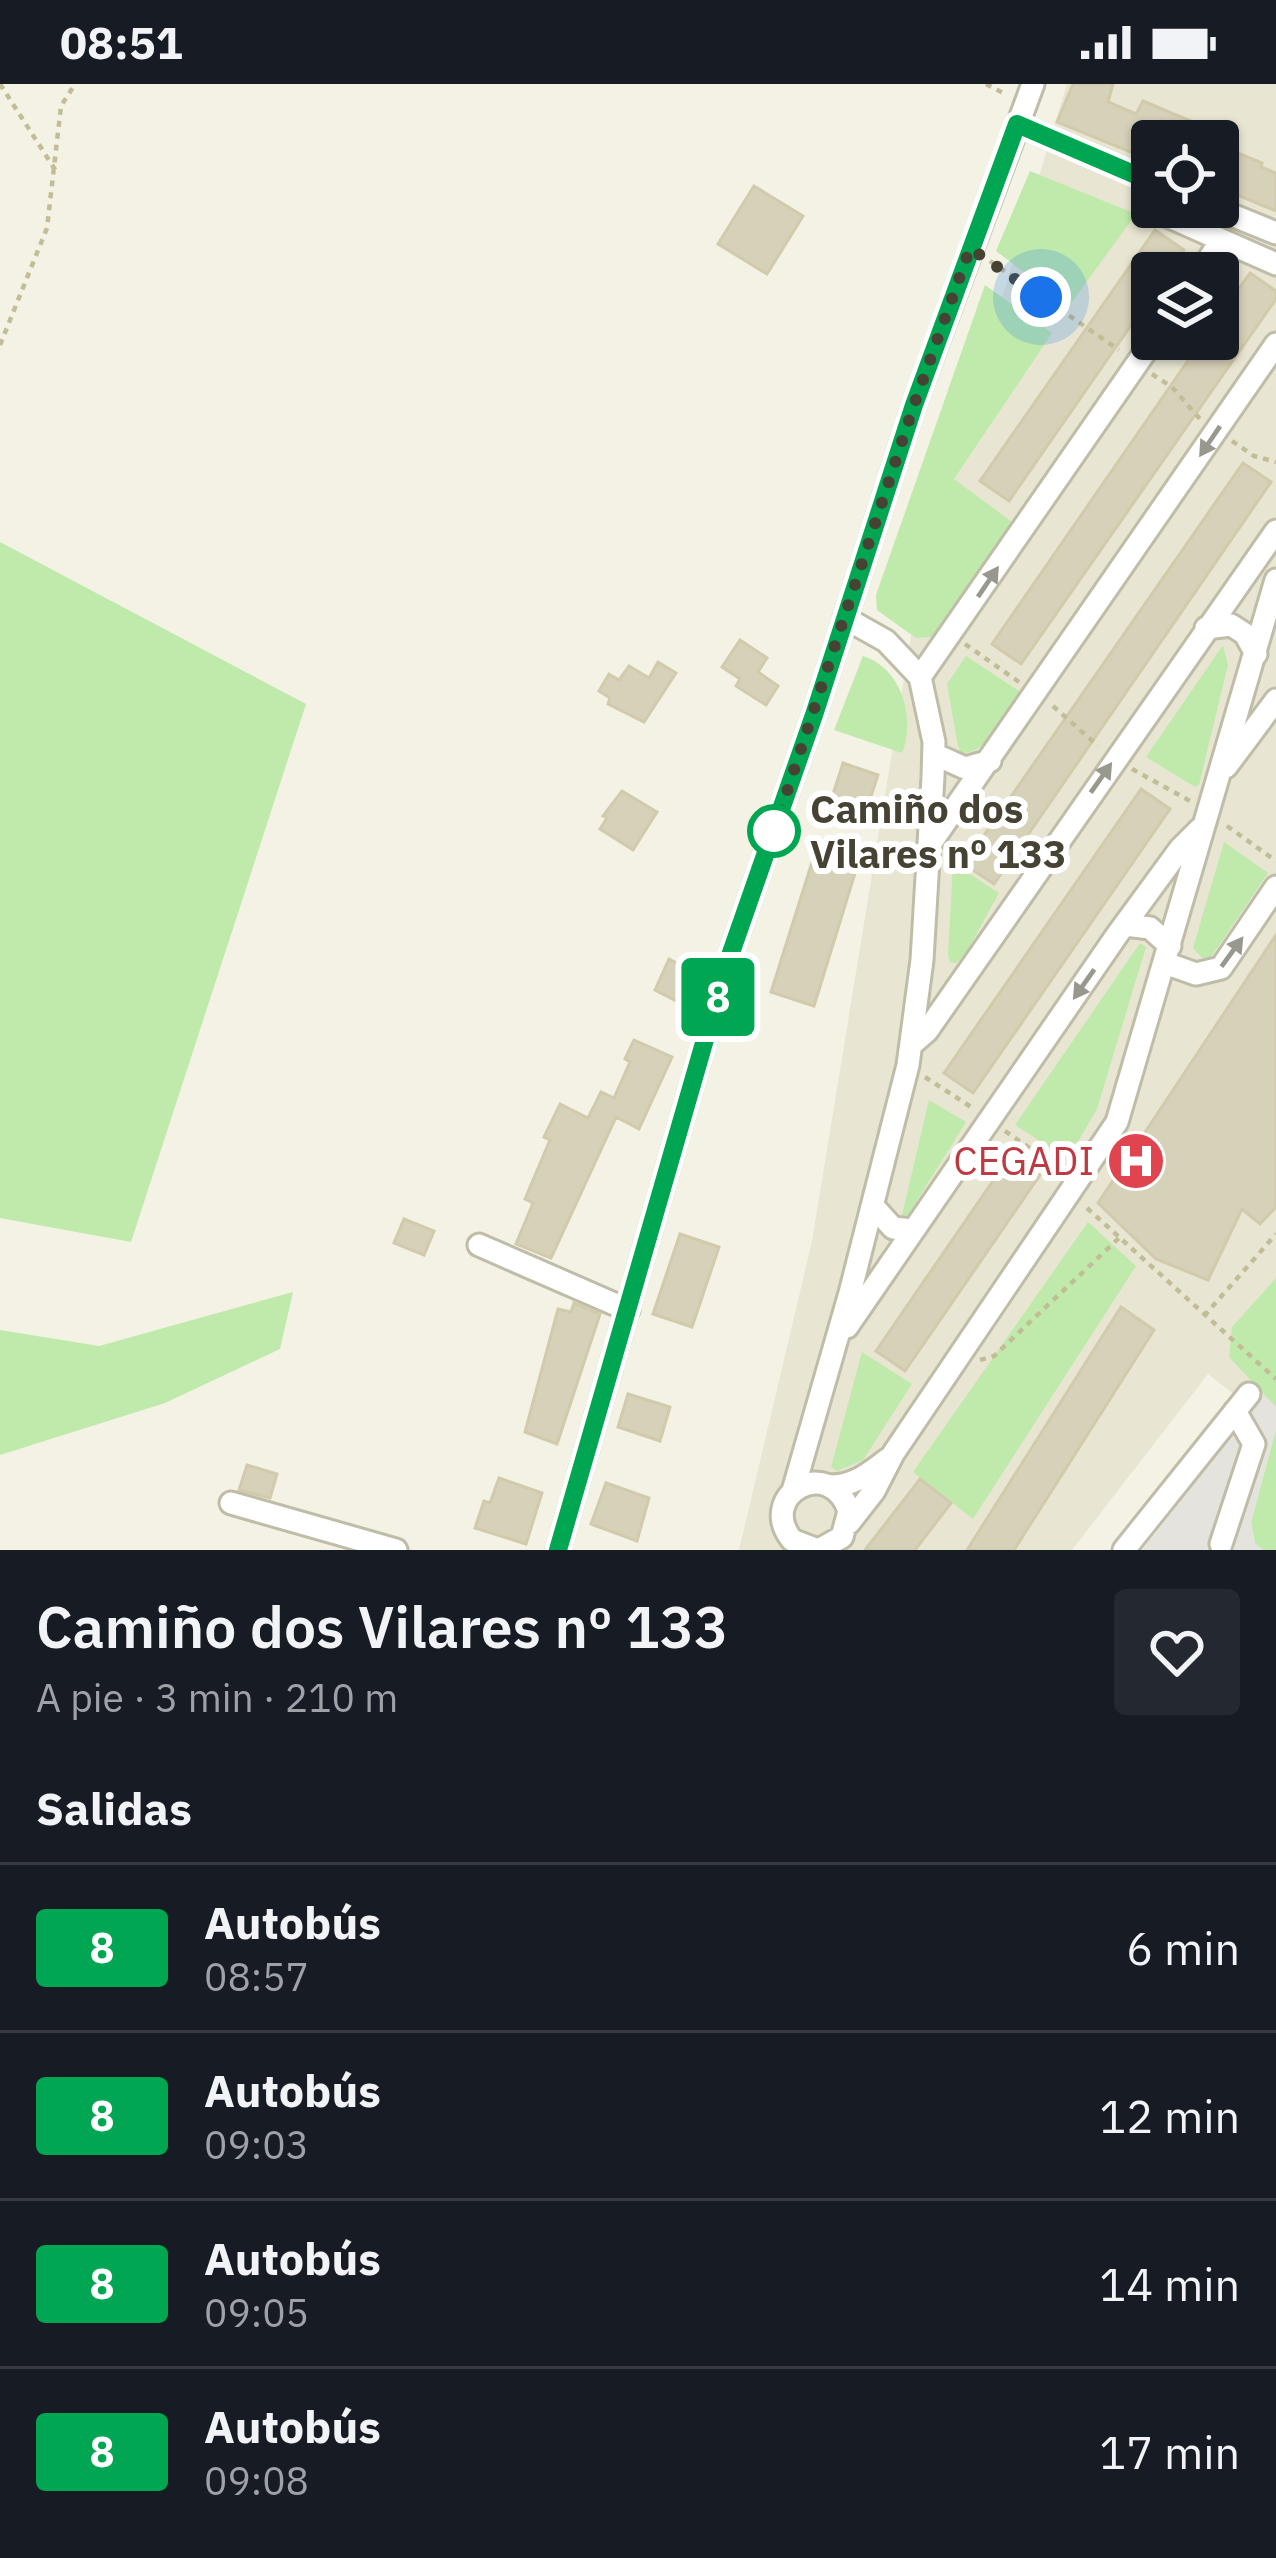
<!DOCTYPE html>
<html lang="es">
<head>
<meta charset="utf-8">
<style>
  :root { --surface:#171b24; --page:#242831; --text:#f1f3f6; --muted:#9ea1a6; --line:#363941 }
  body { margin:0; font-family:"IBM Plex Sans",sans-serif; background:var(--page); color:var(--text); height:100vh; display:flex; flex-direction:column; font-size:45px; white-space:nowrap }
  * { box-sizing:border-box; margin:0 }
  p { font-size:39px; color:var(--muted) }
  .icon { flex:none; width:66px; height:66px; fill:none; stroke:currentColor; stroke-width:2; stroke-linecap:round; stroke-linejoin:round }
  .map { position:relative; height:1466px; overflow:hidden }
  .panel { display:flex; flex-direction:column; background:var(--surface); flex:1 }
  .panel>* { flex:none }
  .badge { padding:0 24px; border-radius:9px; font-size:42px; line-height:78px }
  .fabs { position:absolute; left:1131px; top:36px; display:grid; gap:24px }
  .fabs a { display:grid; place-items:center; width:108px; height:108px; border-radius:12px; background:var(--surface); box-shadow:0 3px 9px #0004; font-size:60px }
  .you { position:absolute; width:60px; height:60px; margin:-30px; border:9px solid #fff; border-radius:50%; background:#1a73e8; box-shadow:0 0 0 18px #1a73e833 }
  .map>.badge { position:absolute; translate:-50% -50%; box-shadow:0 0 0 6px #fff }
  h2 { padding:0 36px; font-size:45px; line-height:108px }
  .round { display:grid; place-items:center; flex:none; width:126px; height:126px; border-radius:12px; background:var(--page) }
  .summary { display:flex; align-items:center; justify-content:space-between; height:204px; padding:0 36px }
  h1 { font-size:57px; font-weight:600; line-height:90px }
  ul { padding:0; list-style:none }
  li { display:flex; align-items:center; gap:36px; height:168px; padding:0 36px; border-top:3px solid var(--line) }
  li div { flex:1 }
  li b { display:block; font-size:45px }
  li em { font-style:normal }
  li .badge { min-width:132px; font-weight:700; text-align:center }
  .status { display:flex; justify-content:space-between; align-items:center; height:84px; padding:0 60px; background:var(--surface); direction:ltr }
  .status svg { height:33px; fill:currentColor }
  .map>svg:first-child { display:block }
  .residential { fill:#e8e6d2; fill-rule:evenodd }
  .green { fill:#bfeaab }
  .parking { fill:#e4e3dd }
  .building { fill:#d6d1b9; stroke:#d1cbac; stroke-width:3 }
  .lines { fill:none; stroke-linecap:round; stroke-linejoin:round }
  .minor-casing { stroke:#bfbda7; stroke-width:27 }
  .path { stroke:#c2bd97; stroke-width:4.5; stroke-dasharray:6 6; stroke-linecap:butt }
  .minor { stroke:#fff; stroke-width:21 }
  .oneway { fill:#99988f }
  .line-casing { stroke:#fff; stroke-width:27 }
  .line { stroke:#00a651; stroke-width:18 }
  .walk { stroke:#464334; stroke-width:12; stroke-dasharray:0 21.6 }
  .stop-dot { fill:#fff; stroke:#00a651; stroke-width:6 }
  .labels { text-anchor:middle; stroke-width:12; stroke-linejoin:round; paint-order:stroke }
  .stop-label { font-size:39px; font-weight:bold; fill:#464334; stroke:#fff; text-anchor:start }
  .health-label { font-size:39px; fill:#be3a42; stroke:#fff; text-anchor:end }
</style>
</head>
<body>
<div class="status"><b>08:51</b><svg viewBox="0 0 49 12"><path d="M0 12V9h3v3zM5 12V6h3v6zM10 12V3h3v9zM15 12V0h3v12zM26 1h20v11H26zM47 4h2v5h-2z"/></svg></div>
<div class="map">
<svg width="1276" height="1466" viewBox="0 0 1276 1466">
  <rect width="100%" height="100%" fill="#f3f2e5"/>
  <path class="residential" d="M1067,0h209v1343l-68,-53 -136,176h-333l73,-309 113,-690zM1152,57h66v66h-66zM1152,189h66v66h-66z"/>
  <path class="green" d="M1030,87l106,43 -67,92 -73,-55z
    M985,201l67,48 -98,146 58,43 -79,115 -17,1 -39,-28 -1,-15z
    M0,458l306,162 -175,538 -131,-24z
    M1223,561l5,20 -29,120 -4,2 -49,-30z
    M863,572c39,12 53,63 39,97l-68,-23z
    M966,572l56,37c-16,22 -33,61 -61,60l-3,-7 -11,-62z
    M1224,758l44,31 -57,84 -9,1 -9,-10z
    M953,779l46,30 -33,60 -10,10 -6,-1 -2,-7z
    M1140,859l6,4 -49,162 -29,50 -53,-34z
    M929,1016l37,22 -58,93h-6z
    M1088,1138l48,44 -163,253 -60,-47z
    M1276,1194v129l-47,-50 3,-30z
    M293,1208l-13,57 -115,54 -165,52v-125l99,16z
    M862,1268l50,32 -49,76 -26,11 -6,-4z
    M1276,1345v121h-13l-8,-6 -4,-22z"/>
  <path class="parking" d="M1264,1311l12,12v22l-25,93 4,21 8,7h-121z"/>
  <path class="building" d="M1073,0h40l-5,18 28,12 7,-13 95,40h-87l-8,16 -86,-35z
    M1218,61l44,18 -1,4 15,6v38l-58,-24z
    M754,102l49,30 -36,58 -49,-30z
    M1155,146l29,20 -16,23h-16v22l-143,206 -29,-20z
    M1250,189l26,18v8l-255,365 -29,-20 211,-305h15v-21z
    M1243,379l28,19 -277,402 -30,-20z
    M740,556l27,18 -9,14 20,14 -12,19 -30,-19 4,-7 -18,-12z
    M658,578l18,11 -32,49 -36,-18 2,-6 -11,-7 10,-17 10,6 10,-14 20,12z
    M843,679l35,12 -17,52 -35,-11z
    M1141,705l29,20 -197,284 -29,-20z
    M622,707l35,21 -24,38 -33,-21 7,-11 -4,-2z
    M814,772l42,14 -42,136 -43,-14z
    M1276,851v272l-16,17 -18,-15 -34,71 -52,-21 -58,-56z
    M669,875l30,16 -9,33 -35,-18z
    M634,956l38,17 -33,72 -23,-12 -65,141 -35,-14 17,-41 -8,-4 25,-59 -6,-3 16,-33 28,14 13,-26 13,6 16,-36 -5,-3z
    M1010,1072l30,19 -135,196 -29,-20z
    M404,1135l30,12 -10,24 -30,-12z
    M680,1150l39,13 -27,80 -39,-13z
    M574,1219l26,11 -43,130 -32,-12 33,-123 13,3z
    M1121,1223l33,23 -140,220h-47z
    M628,1310l42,13 -10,34 -42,-14z
    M247,1381l30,9 -7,24 -31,-8z
    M499,1394l43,15 -16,51 -51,-16 9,-27 6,2z
    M920,1395l31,24 -36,47h-50z
    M606,1399l43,15 -12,43 -46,-17z"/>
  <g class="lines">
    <defs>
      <path id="minor" d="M1017,40l135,58
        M1156,123l9,8 111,49
        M1212,123l64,26
        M1200,189l21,-33
        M1206,544l25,-3 14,9 11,20
        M920,593l234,-338
        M934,670l31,14 25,-7
        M1226,683l50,-67
        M928,763l348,-503
        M1125,841l25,3 20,18
        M1165,879l31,11 25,-6 55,-81
        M912,960l15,-13 349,-500
        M873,1122l20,22 20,2
        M479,1161l149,65
        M847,1243l270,-392 63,-86 20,-20
        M830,1402c25,0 39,-13 58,-27
        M793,1407l57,-198 58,-228 14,-105 11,-183 1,-35 -14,-65 -34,-36 -41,-23
        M231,1419l165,47
        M849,1439l25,-32 19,-37 224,-332 159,-542
        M1221,1460l33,-100 -19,-33
        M558,1466l167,-580 90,-258 99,-307 119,-321
        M818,1466l-26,-10c-36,-45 38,-86 57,-29l-7,26 -23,13
        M1124,1466l125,-156"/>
    </defs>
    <use href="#minor" class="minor-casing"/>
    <path class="path" d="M0,0l56,87
      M986,0l19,10
      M990,177l129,89
      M0,261l47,-117 14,-122 14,-22
      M1152,290l20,13 28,32
      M1232,357l22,15 22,6
      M965,560l54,38
      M1053,622l45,40
      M1132,685l58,32
      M1227,742l49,35
      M925,993l46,30
      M1005,1047l55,38
      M1087,1124l189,171
      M1204,1232l72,-82
      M980,1276l14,-4 125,-118"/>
    <use href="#minor" class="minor"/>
  </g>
  <defs><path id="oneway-solid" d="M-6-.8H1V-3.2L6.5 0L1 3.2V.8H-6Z" transform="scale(3)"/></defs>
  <g class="oneway">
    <use href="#oneway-solid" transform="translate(1210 357) rotate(124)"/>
    <use href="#oneway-solid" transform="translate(988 498) rotate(-56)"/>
    <use href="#oneway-solid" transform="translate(1101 694) rotate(-55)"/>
    <use href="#oneway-solid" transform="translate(1232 868) rotate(-54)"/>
    <use href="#oneway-solid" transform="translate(1084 900) rotate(125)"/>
  </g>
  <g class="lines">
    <defs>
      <path id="line" d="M558,1466l167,-580 90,-258 99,-307 103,-281 135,58"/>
    </defs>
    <use href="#line" class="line-casing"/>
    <use href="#line" class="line"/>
    <path class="walk" d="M774,747l140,-426 56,-157 71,49"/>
  </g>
  <defs>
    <symbol id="hospital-disc" viewBox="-11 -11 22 22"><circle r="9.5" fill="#e0444e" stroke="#fff"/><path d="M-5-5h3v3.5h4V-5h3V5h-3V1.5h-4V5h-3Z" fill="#fff"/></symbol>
  </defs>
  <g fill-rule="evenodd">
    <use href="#hospital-disc" x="1103" y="1044" width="66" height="66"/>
  </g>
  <circle class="stop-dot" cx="774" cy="747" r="24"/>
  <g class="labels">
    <g class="stop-label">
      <text x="810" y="739">Camiño dos<tspan x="810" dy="45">Vilares nº 133</tspan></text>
    </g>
    <g class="health-label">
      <text x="1094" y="1091">CEGADI</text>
    </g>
  </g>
</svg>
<div class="fabs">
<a><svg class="icon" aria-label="locate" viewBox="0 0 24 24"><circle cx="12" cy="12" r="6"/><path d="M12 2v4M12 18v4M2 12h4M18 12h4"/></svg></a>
<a><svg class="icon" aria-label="layers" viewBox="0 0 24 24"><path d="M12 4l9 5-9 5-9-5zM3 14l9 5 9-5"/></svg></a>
</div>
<div class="you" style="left:1041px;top:213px"></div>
<b class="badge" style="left:718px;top:913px;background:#00a651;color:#fff">8</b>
</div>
<section class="panel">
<div class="summary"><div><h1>Camiño dos Vilares nº 133</h1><p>A pie · 3 min · 210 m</p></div><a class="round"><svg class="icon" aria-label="heart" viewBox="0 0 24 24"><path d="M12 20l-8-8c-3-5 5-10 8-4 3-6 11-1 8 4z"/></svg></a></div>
<h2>Salidas</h2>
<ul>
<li><span class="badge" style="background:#00a651;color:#fff">8</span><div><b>Autobús</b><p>08:57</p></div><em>6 min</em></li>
<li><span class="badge" style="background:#00a651;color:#fff">8</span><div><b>Autobús</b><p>09:03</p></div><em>12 min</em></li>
<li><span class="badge" style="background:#00a651;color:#fff">8</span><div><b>Autobús</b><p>09:05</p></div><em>14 min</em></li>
<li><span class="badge" style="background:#00a651;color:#fff">8</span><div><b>Autobús</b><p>09:08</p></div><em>17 min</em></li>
</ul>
</section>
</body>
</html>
